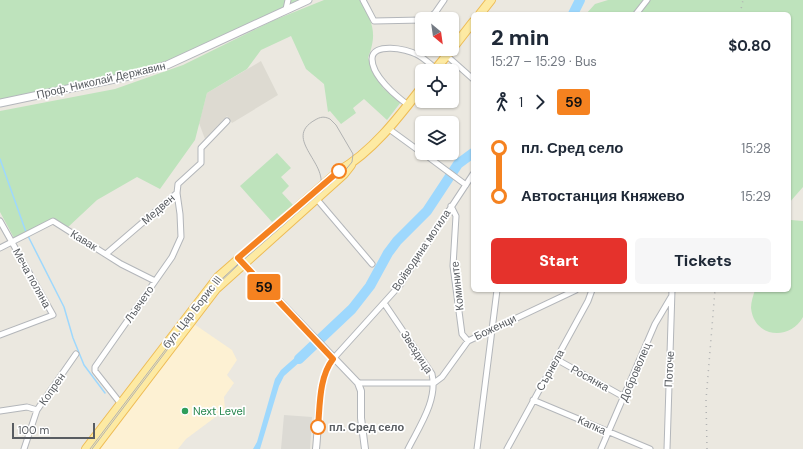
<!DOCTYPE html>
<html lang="en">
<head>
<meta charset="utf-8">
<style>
  :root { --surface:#fff; --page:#f6f6f7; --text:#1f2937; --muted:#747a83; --accent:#e5322c }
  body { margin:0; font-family:"DM Sans",sans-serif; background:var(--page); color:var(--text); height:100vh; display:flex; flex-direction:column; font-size:15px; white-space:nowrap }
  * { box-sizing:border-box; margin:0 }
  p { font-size:13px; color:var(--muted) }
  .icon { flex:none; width:22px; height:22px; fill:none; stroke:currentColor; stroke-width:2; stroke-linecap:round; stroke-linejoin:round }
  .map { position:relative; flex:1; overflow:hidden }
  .side { position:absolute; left:471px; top:12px; width:320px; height:280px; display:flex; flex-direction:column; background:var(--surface); border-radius:6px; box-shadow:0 1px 3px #0004 }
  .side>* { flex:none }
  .badge { padding:0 8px; border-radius:3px; font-size:14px; line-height:26px }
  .needle { width:26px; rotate:151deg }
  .fabs { position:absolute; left:415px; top:12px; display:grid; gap:8px }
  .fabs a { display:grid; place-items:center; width:44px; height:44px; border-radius:6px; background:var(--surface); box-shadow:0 1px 3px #0004; font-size:20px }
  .scale { position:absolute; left:12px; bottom:10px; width:83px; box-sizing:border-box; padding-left:4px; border:2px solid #585c61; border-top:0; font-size:11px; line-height:14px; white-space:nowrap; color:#585c61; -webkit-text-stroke:3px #fff; paint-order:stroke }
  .map>.badge { position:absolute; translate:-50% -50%; box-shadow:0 0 0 2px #fff }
  .legs { display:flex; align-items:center; gap:6px; height:44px; padding:0 20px; font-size:13px }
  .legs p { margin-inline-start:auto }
  .summary { display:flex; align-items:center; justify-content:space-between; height:68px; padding:0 20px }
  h1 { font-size:22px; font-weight:800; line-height:30px }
  .button { display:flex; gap:8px; margin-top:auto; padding:8px 20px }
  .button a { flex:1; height:46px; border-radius:6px; background:var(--accent); color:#fff; font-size:16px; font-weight:800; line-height:46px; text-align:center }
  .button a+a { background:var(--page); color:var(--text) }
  ul { padding:0 20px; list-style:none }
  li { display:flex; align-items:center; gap:14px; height:48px; font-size:15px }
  li i { display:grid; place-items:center; width:6px; height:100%; margin:0 5px; background:currentColor }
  li i::after { content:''; width:10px; height:10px; margin:-5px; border:3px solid; border-radius:50%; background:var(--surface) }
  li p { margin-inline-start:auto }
  li:first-child i { background:linear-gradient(#0000 50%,currentColor 0) }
  li:last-child i { background:linear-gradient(currentColor 50%,#0000 0) }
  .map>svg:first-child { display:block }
  .commercial { fill:#fdf1d3 }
  .industrial { fill:#dcdad4 }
  .education { fill:#dddad1 }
  .green { fill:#bee3bc }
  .water { fill:#9ed8fd }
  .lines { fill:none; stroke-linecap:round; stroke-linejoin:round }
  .stream { stroke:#9ed8fd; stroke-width:1.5 }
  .river { stroke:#9ed8fd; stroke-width:10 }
  .minor-casing { stroke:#b3b6ba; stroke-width:7 }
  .tertiary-casing { stroke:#b3b6ba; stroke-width:8 }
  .secondary-casing { stroke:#b4b7bc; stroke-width:9 }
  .primary-casing { stroke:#eebc56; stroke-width:10 }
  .minor { stroke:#fff; stroke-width:5 }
  .tertiary { stroke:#fff; stroke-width:6 }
  .secondary { stroke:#fff; stroke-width:7 }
  .primary { stroke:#fdeaa3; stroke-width:8 }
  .tram { stroke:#b1b2b2; stroke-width:1 }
  .rail { stroke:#b1b2b2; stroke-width:1.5; stroke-dasharray:1 5; stroke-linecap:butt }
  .line-1-casing { stroke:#fff; stroke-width:9 }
  .line-1 { stroke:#f58220; stroke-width:6 }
  .stop-1-dot { fill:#fff; stroke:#f58220; stroke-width:2 }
  .leisure-dot { fill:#2e9e5b; stroke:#fff; stroke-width:1.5 }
  .labels { text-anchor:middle; stroke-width:3.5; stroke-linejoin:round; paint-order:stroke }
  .street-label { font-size:11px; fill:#585c61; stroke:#fff }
  .leisure-label { font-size:11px; fill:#27864d; stroke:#fff; text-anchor:start }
  .stop-label { font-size:11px; font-weight:bold; fill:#585c61; stroke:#fff; text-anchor:start }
</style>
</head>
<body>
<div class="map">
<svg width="803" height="449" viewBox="0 0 803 449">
  <rect width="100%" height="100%" fill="#ebe8e0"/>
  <path class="commercial" d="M194,324l38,26 5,10 -10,15 7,8 -10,14 1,13 -39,29 -8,10h-80z"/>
  <path class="industrial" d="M284,415l28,2 -2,32h-29z"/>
  <path class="education" d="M261,61l17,34 -46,28 -5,-7 -22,23 -6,-16 8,-30z"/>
  <path class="green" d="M0,0h301l-127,59 -39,14 -135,29z
    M324,0h37c11,23 17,32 7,58l15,30 18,14 -14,18 -23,-21 -11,9 3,5 -15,11 -11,-13 -2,1 -4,-28 -18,-15 -15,-33 -30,14 -14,19 -40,24 -12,47 -35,49 -23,-12 -40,23 -31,29 -14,-9 -38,18 -14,-26v-101l115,-22 68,-24 89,-44z
    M608,0h195v187l-14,16v-189h-203l9,-10z
    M277,153l14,15 -10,9 8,9 -7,7 11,12 -21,17 -32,-36z
    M791,220l12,1v96c-13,24 -49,21 -52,-9 0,-6 2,-12 4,-18h34v-69z"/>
  <path class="water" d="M306,348l4,5 -26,23 -5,10 -19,63h-7l4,-7 18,-63 6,-9z"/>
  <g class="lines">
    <path class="stream" d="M0,159l26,73
      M28,236l36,71 9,31 11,27 21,28"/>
    <path class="river" d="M573,14l7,-14
      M299,359l53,-50 18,-23 18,-33 9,-12 30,-30 31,-47 15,-11"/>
    <defs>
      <path id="minor" d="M363,0l11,21 48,-1
        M286,9l2,-9
        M636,14l11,-14
        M428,19l7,-6 9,-13
        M446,55l27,24
        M408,105c-12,-9 -36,-29 -36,-46 0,-17 35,-10 44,-5 7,3 14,10 20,15
        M389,129l33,24
        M423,153l43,32
        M315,197l57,67
        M451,206l5,10 -3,50 9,68 6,7
        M0,221l53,94 -53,20
        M0,248l53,-27 68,43 34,17
        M106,254l71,-61
        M384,303l48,71c6,26 -13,53 -24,75
        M333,359l67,-74 73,-111
        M556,359l68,38
        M358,383h76l8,-6 26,-36 108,-51
        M533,400l117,49
        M121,404l-26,-33v-4l77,-110 9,-20 -1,-23 -3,-21 1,-9 23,-21v-15l26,-27
        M0,411l27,-4 10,3
        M24,449l13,-39 39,-56
        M477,449l20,-159
        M507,449l81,-148 4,-11
        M601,449l54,-125 16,-27
        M667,449l5,-159"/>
      <path id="tertiary" d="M241,261l117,122 3,8v27l4,31
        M316,449c3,-26 1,-70 17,-90"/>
      <path id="secondary" d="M0,103l129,-27 38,-11 141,-65"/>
      <path id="primary" d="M480,14l11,-14
        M452,49l21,-27
        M434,71l18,-22
        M86,449l132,-172 121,-106c34,-20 59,-53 83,-84
        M94,449l122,-160 128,-115 7,-9"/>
    </defs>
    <use href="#minor" class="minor-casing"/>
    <use href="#tertiary" class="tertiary-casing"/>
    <use href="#secondary" class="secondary-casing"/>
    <use href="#primary" class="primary-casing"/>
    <use href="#minor" class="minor"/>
    <use href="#tertiary" class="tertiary"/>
    <use href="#secondary" class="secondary"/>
    <use href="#primary" class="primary"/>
    <path class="tram" d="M90,449l123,-162 106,-97c13,-25 -38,-51 -4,-70 5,-3 9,-4 15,-1l6,6 17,29 -1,8 -9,11 -102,89 -27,26 -122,161"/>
    <path class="rail" d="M740,14l3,-14
      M707,449l-1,-49 9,-110"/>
  </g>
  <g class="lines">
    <defs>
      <path id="line-1" d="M318,427c2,-22 1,-50 15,-68l-95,-101 101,-87"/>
    </defs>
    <use href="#line-1" class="line-1-casing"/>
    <use href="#line-1" class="line-1"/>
  </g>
  <g class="stop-1-dot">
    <circle cx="339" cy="171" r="7"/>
    <circle cx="318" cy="427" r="7"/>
  </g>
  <circle class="leisure-dot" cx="185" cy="411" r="4"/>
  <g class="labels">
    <g class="street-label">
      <text transform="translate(101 80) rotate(-13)" y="4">Проф. Николай Державин</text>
      <text transform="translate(158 209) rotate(-41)" y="4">Медвен</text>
      <text transform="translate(84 240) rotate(31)" y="4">Кавак</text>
      <text transform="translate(421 250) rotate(-56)" y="4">Войводина могила</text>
      <text transform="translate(32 278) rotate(61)" y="4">Меча поляна</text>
      <text transform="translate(457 286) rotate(-96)" y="4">Комините</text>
      <text transform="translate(139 304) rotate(-55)" y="4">Лъвчето</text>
      <text transform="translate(192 312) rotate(-52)" y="4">бул. Цар Борис III</text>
      <text transform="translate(495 327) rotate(-26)" y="4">Боженци</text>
      <text transform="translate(417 352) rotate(57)" y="4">Звездица</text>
      <text transform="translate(669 369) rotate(-87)" y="4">Поточе</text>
      <text transform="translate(550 370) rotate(-61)" y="4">Сърнела</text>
      <text transform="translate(635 372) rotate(-67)" y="4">Доброволец</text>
      <text transform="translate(590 378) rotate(29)" y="4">Росянка</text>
      <text transform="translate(52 389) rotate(-55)" y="4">Копрен</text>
      <text transform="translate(592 425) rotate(24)" y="4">Капка</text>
    </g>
    <g class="leisure-label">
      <text x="193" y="415">Next Level</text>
    </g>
    <g class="stop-label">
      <text x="329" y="431">пл. Сред село</text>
    </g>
  </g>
</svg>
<div class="fabs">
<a><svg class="needle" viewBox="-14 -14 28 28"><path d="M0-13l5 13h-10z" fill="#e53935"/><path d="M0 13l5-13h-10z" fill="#747a83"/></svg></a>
<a><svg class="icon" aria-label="locate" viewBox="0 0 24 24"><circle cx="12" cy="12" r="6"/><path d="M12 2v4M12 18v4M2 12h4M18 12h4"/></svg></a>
<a><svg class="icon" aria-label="layers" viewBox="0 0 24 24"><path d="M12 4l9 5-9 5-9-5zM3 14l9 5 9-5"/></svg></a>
</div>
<div class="scale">100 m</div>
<b class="badge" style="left:264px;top:287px;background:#f58220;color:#111">59</b>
<section class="side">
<div class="summary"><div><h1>2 min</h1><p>15:27 – 15:29 · Bus</p></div><b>$0.80</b></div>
<div class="legs"><svg class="icon" aria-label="walk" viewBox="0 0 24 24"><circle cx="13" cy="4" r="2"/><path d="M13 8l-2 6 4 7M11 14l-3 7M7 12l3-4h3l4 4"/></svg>1<svg class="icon" aria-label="forward" viewBox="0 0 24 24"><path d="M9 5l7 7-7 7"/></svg><b class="badge" style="background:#f58220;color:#111">59</b></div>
<ul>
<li><i style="color:#f58220"></i><b>пл. Сред село</b><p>15:28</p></li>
<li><i style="color:#f58220"></i><b>Автостанция Княжево</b><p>15:29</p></li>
</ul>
<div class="button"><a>Start</a><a>Tickets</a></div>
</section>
</div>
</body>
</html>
